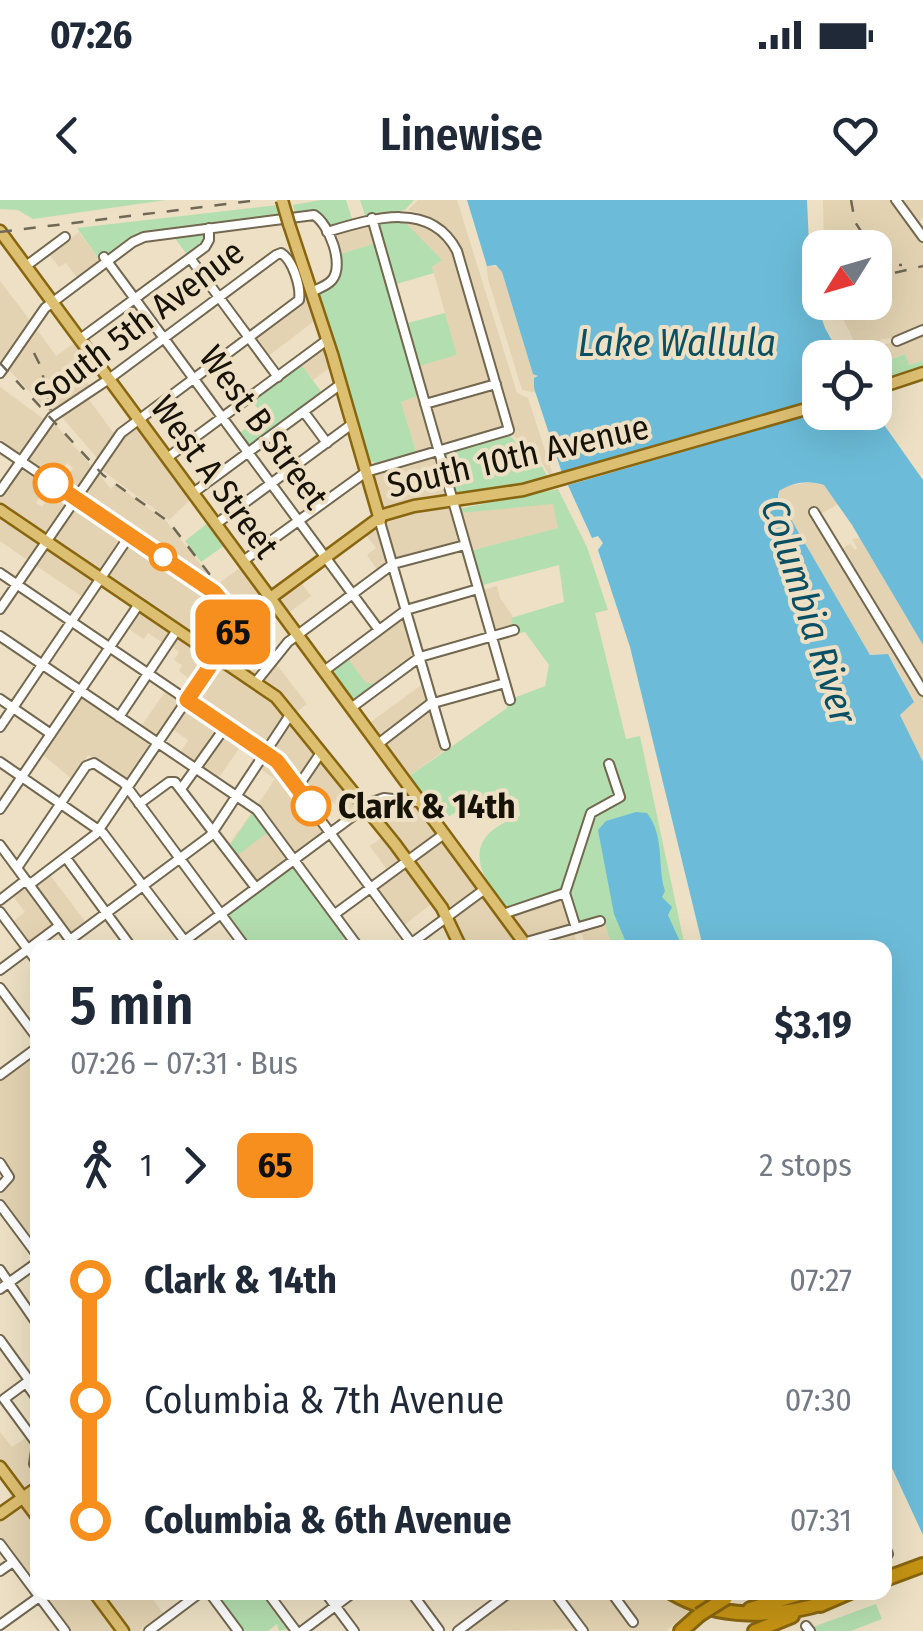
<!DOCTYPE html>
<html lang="en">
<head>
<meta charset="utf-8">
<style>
  :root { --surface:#fff; --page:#f2f2f3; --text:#1f2937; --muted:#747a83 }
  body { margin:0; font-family:"Fira Sans Condensed",sans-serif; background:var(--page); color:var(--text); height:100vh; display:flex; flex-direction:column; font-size:38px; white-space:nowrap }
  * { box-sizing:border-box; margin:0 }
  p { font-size:32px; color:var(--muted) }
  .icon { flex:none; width:55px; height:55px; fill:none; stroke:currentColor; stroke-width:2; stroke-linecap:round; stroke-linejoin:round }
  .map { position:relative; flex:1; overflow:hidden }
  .sheet { position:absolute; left:30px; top:740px; width:862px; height:660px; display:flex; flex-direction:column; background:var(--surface); border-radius:20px; box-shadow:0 10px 40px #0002 }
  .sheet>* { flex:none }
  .badge { padding:0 20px; border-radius:15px; font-size:35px; line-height:65px }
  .needle { width:65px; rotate:233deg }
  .buttons { position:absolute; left:802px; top:30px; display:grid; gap:20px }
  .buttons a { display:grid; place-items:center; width:90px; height:90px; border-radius:20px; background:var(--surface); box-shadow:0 10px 40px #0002; font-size:50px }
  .map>.badge { position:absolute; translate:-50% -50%; box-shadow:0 0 0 5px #fff }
  .legs { display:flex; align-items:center; gap:15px; height:110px; padding:0 40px; font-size:32px }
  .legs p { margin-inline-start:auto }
  .summary { display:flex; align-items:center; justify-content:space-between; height:170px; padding:0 40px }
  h1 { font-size:55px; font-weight:600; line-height:75px }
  ul { padding:0 40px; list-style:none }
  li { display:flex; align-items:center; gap:35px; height:120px; font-size:38px }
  li i { display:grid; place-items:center; width:15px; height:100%; margin:0 12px; background:currentColor }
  li i::after { content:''; width:25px; height:25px; margin:-12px; border:8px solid; border-radius:50%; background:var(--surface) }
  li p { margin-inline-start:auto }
  li:first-child i { background:linear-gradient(#0000 50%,currentColor 0) }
  li:last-child i { background:linear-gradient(currentColor 50%,#0000 0) }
  .status { display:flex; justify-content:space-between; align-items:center; height:70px; padding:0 50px; background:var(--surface); direction:ltr }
  .status svg { height:28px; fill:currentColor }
  header { display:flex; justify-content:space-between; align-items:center; height:130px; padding:0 40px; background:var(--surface); font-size:45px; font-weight:600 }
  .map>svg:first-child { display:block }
  .built { fill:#e3d3b2 }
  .green { fill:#b3deaf }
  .water { fill:#6cbcd9 }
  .pier { fill:#ede0c4 }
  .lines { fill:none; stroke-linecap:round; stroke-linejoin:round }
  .minor-casing { stroke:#72674f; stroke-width:12 }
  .major-casing { stroke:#886610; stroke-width:15 }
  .highway-casing { stroke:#886610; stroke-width:18 }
  .minor { stroke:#fff; stroke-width:8 }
  .major { stroke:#ddbf72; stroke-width:10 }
  .highway { stroke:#c69414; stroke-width:12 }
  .rail { stroke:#706857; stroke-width:2.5; stroke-dasharray:12 12; stroke-linecap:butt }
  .major-bridge-casing { stroke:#886610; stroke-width:15; stroke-linecap:butt }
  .highway-bridge-casing { stroke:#886610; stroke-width:18; stroke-linecap:butt }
  .major-bridge { stroke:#ddbf72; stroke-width:10 }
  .highway-bridge { stroke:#c69414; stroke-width:12 }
  .line-1-casing { stroke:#fff; stroke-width:22 }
  .line-1 { stroke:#f78f1e; stroke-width:15 }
  .stop-1-dot { fill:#fff; stroke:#f78f1e; stroke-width:5 }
  .labels { text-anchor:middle; stroke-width:8; stroke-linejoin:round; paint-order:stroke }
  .street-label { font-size:35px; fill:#161208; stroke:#ede0c4 }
  .stop-label { font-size:35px; font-weight:bold; fill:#161208; stroke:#ede0c4; text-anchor:start }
  .water-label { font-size:38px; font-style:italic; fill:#0a5064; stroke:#ede0c4 }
</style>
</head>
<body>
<div class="status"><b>07:26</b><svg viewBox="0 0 49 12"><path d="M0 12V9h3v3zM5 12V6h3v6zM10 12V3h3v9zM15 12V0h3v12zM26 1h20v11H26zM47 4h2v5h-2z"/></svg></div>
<header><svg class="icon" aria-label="back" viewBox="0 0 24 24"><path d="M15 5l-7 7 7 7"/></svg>Linewise<svg class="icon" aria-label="heart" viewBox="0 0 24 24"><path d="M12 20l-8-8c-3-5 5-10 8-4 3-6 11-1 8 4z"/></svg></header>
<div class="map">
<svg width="923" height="1431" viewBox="0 0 923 1431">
  <rect width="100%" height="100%" fill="#ede0c4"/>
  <path class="built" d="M418,0h39l60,193 11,5 26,80h-3l-10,-17 -32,-29 4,-2 -55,-181 -7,-14 -10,-11 -21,-11 -12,-3z
    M823,0h100v16l-6,10 6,8v93l-26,10 -18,3 4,4 12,-1 28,-9v27l-14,4 -5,-11 -29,11v-7l-13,-1 -27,-54 40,-1v-54l-51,-1z
    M397,14l19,2 36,28 41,134 -3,6 -63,15 -11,-32 41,-12 -25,-88 9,-6z
    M371,23l5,20 -39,12 -3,-20z
    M79,32l23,31 -23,17 -13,-17 -7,4 -10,-13z
    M486,61l2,5 12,1 2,5 31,101 5,4 -4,11 3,5 -15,-3 -34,-111z
    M0,81l32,42 -28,41 -4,-4z
    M308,97l9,22 -50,38 -14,-19z
    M35,127l21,29 20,-14 20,27 -12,9 7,10 -39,27 -45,-47z
    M324,146l8,20 -19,14 -13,-17z
    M0,187l45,33 -25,36 -20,-13z
    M492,187l3,1 11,37 -4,5 -58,17 -6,-5 -8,-35 3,-4z
    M421,195l13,53 -17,7 -16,-53z
    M87,197l28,38 -17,24 -39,-45z
    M52,220l41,48 -17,25 -14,-9 11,-16 -6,-5 -11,17 -31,-20z
    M136,224l55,75 -22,21 -71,-53 22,-29z
    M434,254l3,1 12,42 -64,15 -5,-3 -9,-32 4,-6z
    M22,265l25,19 -11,19 6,4 12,-18 17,11 -25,37 -46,-31v-9z
    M96,271l15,18 4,-5 51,37 51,64 -2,2 -136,-91z
    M812,282l12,3 14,19 -19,11 21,35 10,-6 5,6 2,-2 -5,-9 8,-1 63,107v117l-23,-47 13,-13 -14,-30 -11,-18 -18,1 -91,-154v-10l8,-5z
    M75,303l51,34 -26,37 -51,-35z
    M553,303l6,25 -89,23 -10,-38z
    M452,308l11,34 -67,19 -11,-38 35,-11z
    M0,314l43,29 -13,19 -30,-21z
    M377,326l12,38 -11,7 -11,-16 9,-7 -11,-14z
    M129,339l92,64 15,19 -15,21 -7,3 -11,-4 -98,-66z
    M46,345l51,35 -13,18 -51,-34z
    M241,367l23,30 -23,18 -23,-31z
    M300,381l11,15 -24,18 -6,-8 1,-10z
    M497,386l3,12 12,17 2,13 -21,6 -13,-43z
    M138,409l36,24 -8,12 -18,-12 -4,6 -18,-12z
    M404,415l13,41 -64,47 -24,-32z
    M245,423l26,33 -16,22 -33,-23z
    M177,435l33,23 -16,24 -15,-11 3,-6 -8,-5 5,-8 -9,-7z
    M274,461l33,43 -13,10 -33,-33z
    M217,463l55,36 13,16 -22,31 -70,-48z
    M424,483l6,20 -50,37 -12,-16z
    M166,490l15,11 -26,38 -15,-11z
    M82,496l68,46 -23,36 -39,-23 -16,24 -29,-24z
    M188,506l33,22 -25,37 -17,-11 9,-14 -16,-11z
    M432,506l13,44 -37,27 -26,-34z
    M290,522l24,32 -17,26 -16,-21 -10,-8z
    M225,531l18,12 -26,37 -17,-12z
    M264,557l12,10 49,65 -31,23 -38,-48 19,-28 -17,-12z
    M320,561l41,45 -16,12 -13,-17 -13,9 -17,-22z
    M383,600l36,8 20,27 -29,21 -37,-50z
    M253,611l35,49 -31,22 -30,-35z
    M384,636l17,24 -14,10 -17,-24z
    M442,638l37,50 -30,22 -37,-50z
    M406,667l27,36 -29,22 -27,-36z
    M50,675l37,49 -15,11 -37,-49z
    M24,685l30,40 -25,19 -17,-22 13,-10 -13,-17z
    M483,695l38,50 -3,3 -52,-1 -14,-30z
    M559,697l7,4 5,25 -44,13 -20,-26z
    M605,720l7,27h-26l-7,-21z
    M574,733l4,14 -47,-2z
    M37,853v196l-37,-51v-6l14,-14 -14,-20v-77z
    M0,1232l12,15 15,-10 6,7 -4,21 8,13 -11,9 -6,-1 -20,-28z
    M18,1308h5l14,19v62l-37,-51v-17z
    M515,1392l34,1 29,36 -116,2z
    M52,1393h35l28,38h-44l-26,-33z
    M101,1393h47l15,20 -24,18h-10z
    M559,1393h48l23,34h5l3,-7 -24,-27h52l28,14 -28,24h-80z"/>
  <path class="green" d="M0,0h166l-133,19 -15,-9 -18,-1z
    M321,0h25l7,22 -23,5 -16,-15 -19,1 -2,-8z
    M360,0h54l-9,10 -39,8z
    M279,5l2,9 -140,19 -39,30 -25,-35z
    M397,14l45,46 -10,7 2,6 -41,12 -17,-66z
    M206,33l-3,12 -15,11 -14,-19z
    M376,43l45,152 -20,7 16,53c-17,4 -40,17 -53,0l-46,-157 3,-6 12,-9 4,-28z
    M445,113l12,42 -41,12 -12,-43z
    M905,154l4,11 13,-4 1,8 -48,16v-20z
    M300,163l23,31 -75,52 -10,-12 25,-18 -12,-17z
    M507,233l34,32 8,14 -23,8 -70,9 -14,-43z
    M558,289l29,58 21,63 -13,3 31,126 14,-3 45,211h-73l-8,-27 -25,6 -13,-35 -61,18c-30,-40 -43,-73 15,-93l-2,-17c-23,-2 -59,8 -77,23l-33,-45 99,-69 -1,-7 39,-15 4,-21 -24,-33 -10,2 -4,-16 53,-16 -5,-37 -80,21 -9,-35 88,-23 -5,-24 -93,9 -2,-4z
    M209,322l16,23 -24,17 -16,-21z
    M364,446l-15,14 17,23h7l-2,5 -15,11c-9,-4 -21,-20 -22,-30z
    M253,612l14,21 -29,22 -9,-8z
    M294,666l59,81h-102l-24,-32z
    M220,1393h4l2,7 9,-7h25l27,36 -8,2 -2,-7 -9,7h-24l-21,-28z
    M876,1404l6,15 -31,12h-35l-3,-4z"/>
  <path class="water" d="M467,0h340l4,88 14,40 16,29 -21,1v54h55l48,68v165l-71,-120 -28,-40c-15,-5 -31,-3 -45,6l-1,6 92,158 18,-1 26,48 -14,13 23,47v773l-38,-82v-505l-182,-1 -73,-300 -32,-97 5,-7 -5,-7 -6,2 -31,-68 -27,-82v-10l4,-2 -5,-2 -31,-102 -6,-7 -9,1z
    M636,612l11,1c18,23 10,53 18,78l-3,6 10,10 -4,8 14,31 -3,1h-51l-14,-33 -16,-84 8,-9z"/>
  <path class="pier" d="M820,201v11l-258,75 -4,-10z"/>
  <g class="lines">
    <defs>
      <path id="minor" d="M896,0l27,37
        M372,18l138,482
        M104,57l275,373
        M190,58l88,119
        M26,66l39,-29
        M80,139l125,-92 4,-7v-12
        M897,141l26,-11
        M0,173l45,-65 88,-66 11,-5 170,-22c15,9 31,50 18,65 -5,6 -15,9 -21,12
        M425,204l71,-20
        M304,212l23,31
        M0,247l214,145 27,30
        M167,258l160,-118
        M0,291l52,-74 57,-38 167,-124 5,-2c12,7 20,34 18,47l-178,133 -121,176
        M193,293l148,-109
        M814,312l109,179
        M380,322l65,223
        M216,324l136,-100
        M243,361l123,-89 143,-42 -52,-179c-26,-51 -84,-33 -130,-19
        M0,373l277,188 138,187
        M0,436l257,174 102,138
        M324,471l82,-61 72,-21
        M255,483l33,-41 105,-78 72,-19
        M0,499l51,35
        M351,508l69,-51 94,-27
        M119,517l58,-87
        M0,527l130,-192
        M378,544l52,-40 75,-21
        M0,562l103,71 87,115
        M297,588l23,-34
        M181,589l45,-63
        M139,604l30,-22h6l81,106
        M0,609l139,-205
        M0,645l76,103
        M66,658l66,90
        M17,668l69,-102 8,-3 30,20 122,165
        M565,693l11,35
        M0,700l22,-17 11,-1 63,-48 120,-177
        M0,712l38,51
        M335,714l109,-80
        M503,714l62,-21 26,-80 29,-16 -11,-33
        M70,740l140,-104 80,-121
        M175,748l197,-146 12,-4 36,4
        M405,748l80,-59
        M521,748l9,-7 70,-20
        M0,770l59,-44
        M0,788l38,51
        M0,875l38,-28
        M0,963l9,14 -9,10
        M0,1005l38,51
        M0,1070l38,55
        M0,1089l38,-27
        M0,1140l29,40
        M26,1183l12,17
        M4,1199l33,45 -3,20 4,5
        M4,1199l34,-25
        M0,1344l65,87
        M885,1347l3,7
        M0,1371l13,-9
        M209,1392l29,39
        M267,1392l29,39
        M325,1392l29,39
        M411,1392l28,38
        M554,1392l29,39
        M611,1392l22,30
        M0,1425l46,-33
        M806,1426l4,5
        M149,1431l52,-39
        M302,1431l52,-39
        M458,1431l52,-39"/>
      <path id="major" d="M289,24l43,130 48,166
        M0,31l528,717
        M875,189l48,-16
        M0,310l276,187 119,147 47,64 19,40
        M216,457l30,-41 137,-101 31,-9 109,-16 297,-85
        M0,1267l38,51
        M0,1314l38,-27
        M94,1392l29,39"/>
      <path id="highway" d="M885,1379l38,-14
        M671,1392c46,28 106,26 156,10
        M820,1405l30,-13
        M750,1409l56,-17
        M681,1431l18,-16
        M755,1431l37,-15"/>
    </defs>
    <use href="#minor" class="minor-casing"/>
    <use href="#major" class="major-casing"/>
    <use href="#highway" class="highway-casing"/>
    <use href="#minor" class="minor"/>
    <use href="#major" class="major"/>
    <use href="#highway" class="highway"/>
    <path class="rail" d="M851,0l4,22 17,26
      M0,32l259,-32
      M875,64l27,1
      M875,86l19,-13 29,-7
      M841,112l12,-10
      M34,153l7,14 10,45
      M0,163l103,112 66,47 65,84"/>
    <defs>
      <path id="major-bridge" d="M282,0l7,24"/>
      <path id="highway-bridge" d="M699,1415l27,-17"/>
    </defs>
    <use href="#major-bridge" class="major-bridge-casing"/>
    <use href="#highway-bridge" class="highway-bridge-casing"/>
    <use href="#major-bridge" class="major-bridge"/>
    <use href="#highway-bridge" class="highway-bridge"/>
  </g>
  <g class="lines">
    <defs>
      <path id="line-1" d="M53,283l161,109 26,30 -53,78 90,61 34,45"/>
    </defs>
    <use href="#line-1" class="line-1-casing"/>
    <use href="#line-1" class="line-1"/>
  </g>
  <g class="stop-1-dot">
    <circle cx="53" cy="283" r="18"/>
    <circle cx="163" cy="357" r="12"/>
    <circle cx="311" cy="606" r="18"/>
  </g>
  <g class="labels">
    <g class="street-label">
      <text transform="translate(139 123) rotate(-37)" y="12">South 5th Avenue</text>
      <text transform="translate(264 227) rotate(54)" y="12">West B Street</text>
      <text transform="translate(518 256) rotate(-13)" y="12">South 10th Avenue</text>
      <text transform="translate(215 277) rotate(54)" y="12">West A Street</text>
    </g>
    <g class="stop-label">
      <text x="338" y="618">Clark &amp; 14th</text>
    </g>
    <g class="water-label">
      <text x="677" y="156">Lake Wallula</text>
      <text transform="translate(809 411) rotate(72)" y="13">Columbia River</text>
    </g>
  </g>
</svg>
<div class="buttons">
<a><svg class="needle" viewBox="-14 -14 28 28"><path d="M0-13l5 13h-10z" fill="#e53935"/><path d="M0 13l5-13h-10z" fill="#747a83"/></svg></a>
<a><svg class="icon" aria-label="locate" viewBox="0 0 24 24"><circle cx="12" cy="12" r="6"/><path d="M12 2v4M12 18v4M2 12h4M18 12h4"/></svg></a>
</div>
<b class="badge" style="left:233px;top:432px;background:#f78f1e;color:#111">65</b>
<section class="sheet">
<div class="summary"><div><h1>5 min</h1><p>07:26 – 07:31 · Bus</p></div><b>$3.19</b></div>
<div class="legs"><svg class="icon" aria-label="walk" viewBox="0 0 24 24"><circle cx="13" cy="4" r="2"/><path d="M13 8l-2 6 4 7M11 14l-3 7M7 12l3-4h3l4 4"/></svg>1<svg class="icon" aria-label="forward" viewBox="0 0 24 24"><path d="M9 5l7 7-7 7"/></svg><b class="badge" style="background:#f78f1e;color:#111">65</b><p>2 stops</p></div>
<ul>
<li><i style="color:#f78f1e"></i><b>Clark &amp; 14th</b><p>07:27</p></li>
<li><i style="color:#f78f1e"></i><span>Columbia &amp; 7th Avenue</span><p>07:30</p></li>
<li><i style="color:#f78f1e"></i><b>Columbia &amp; 6th Avenue</b><p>07:31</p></li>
</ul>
</section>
</div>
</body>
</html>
